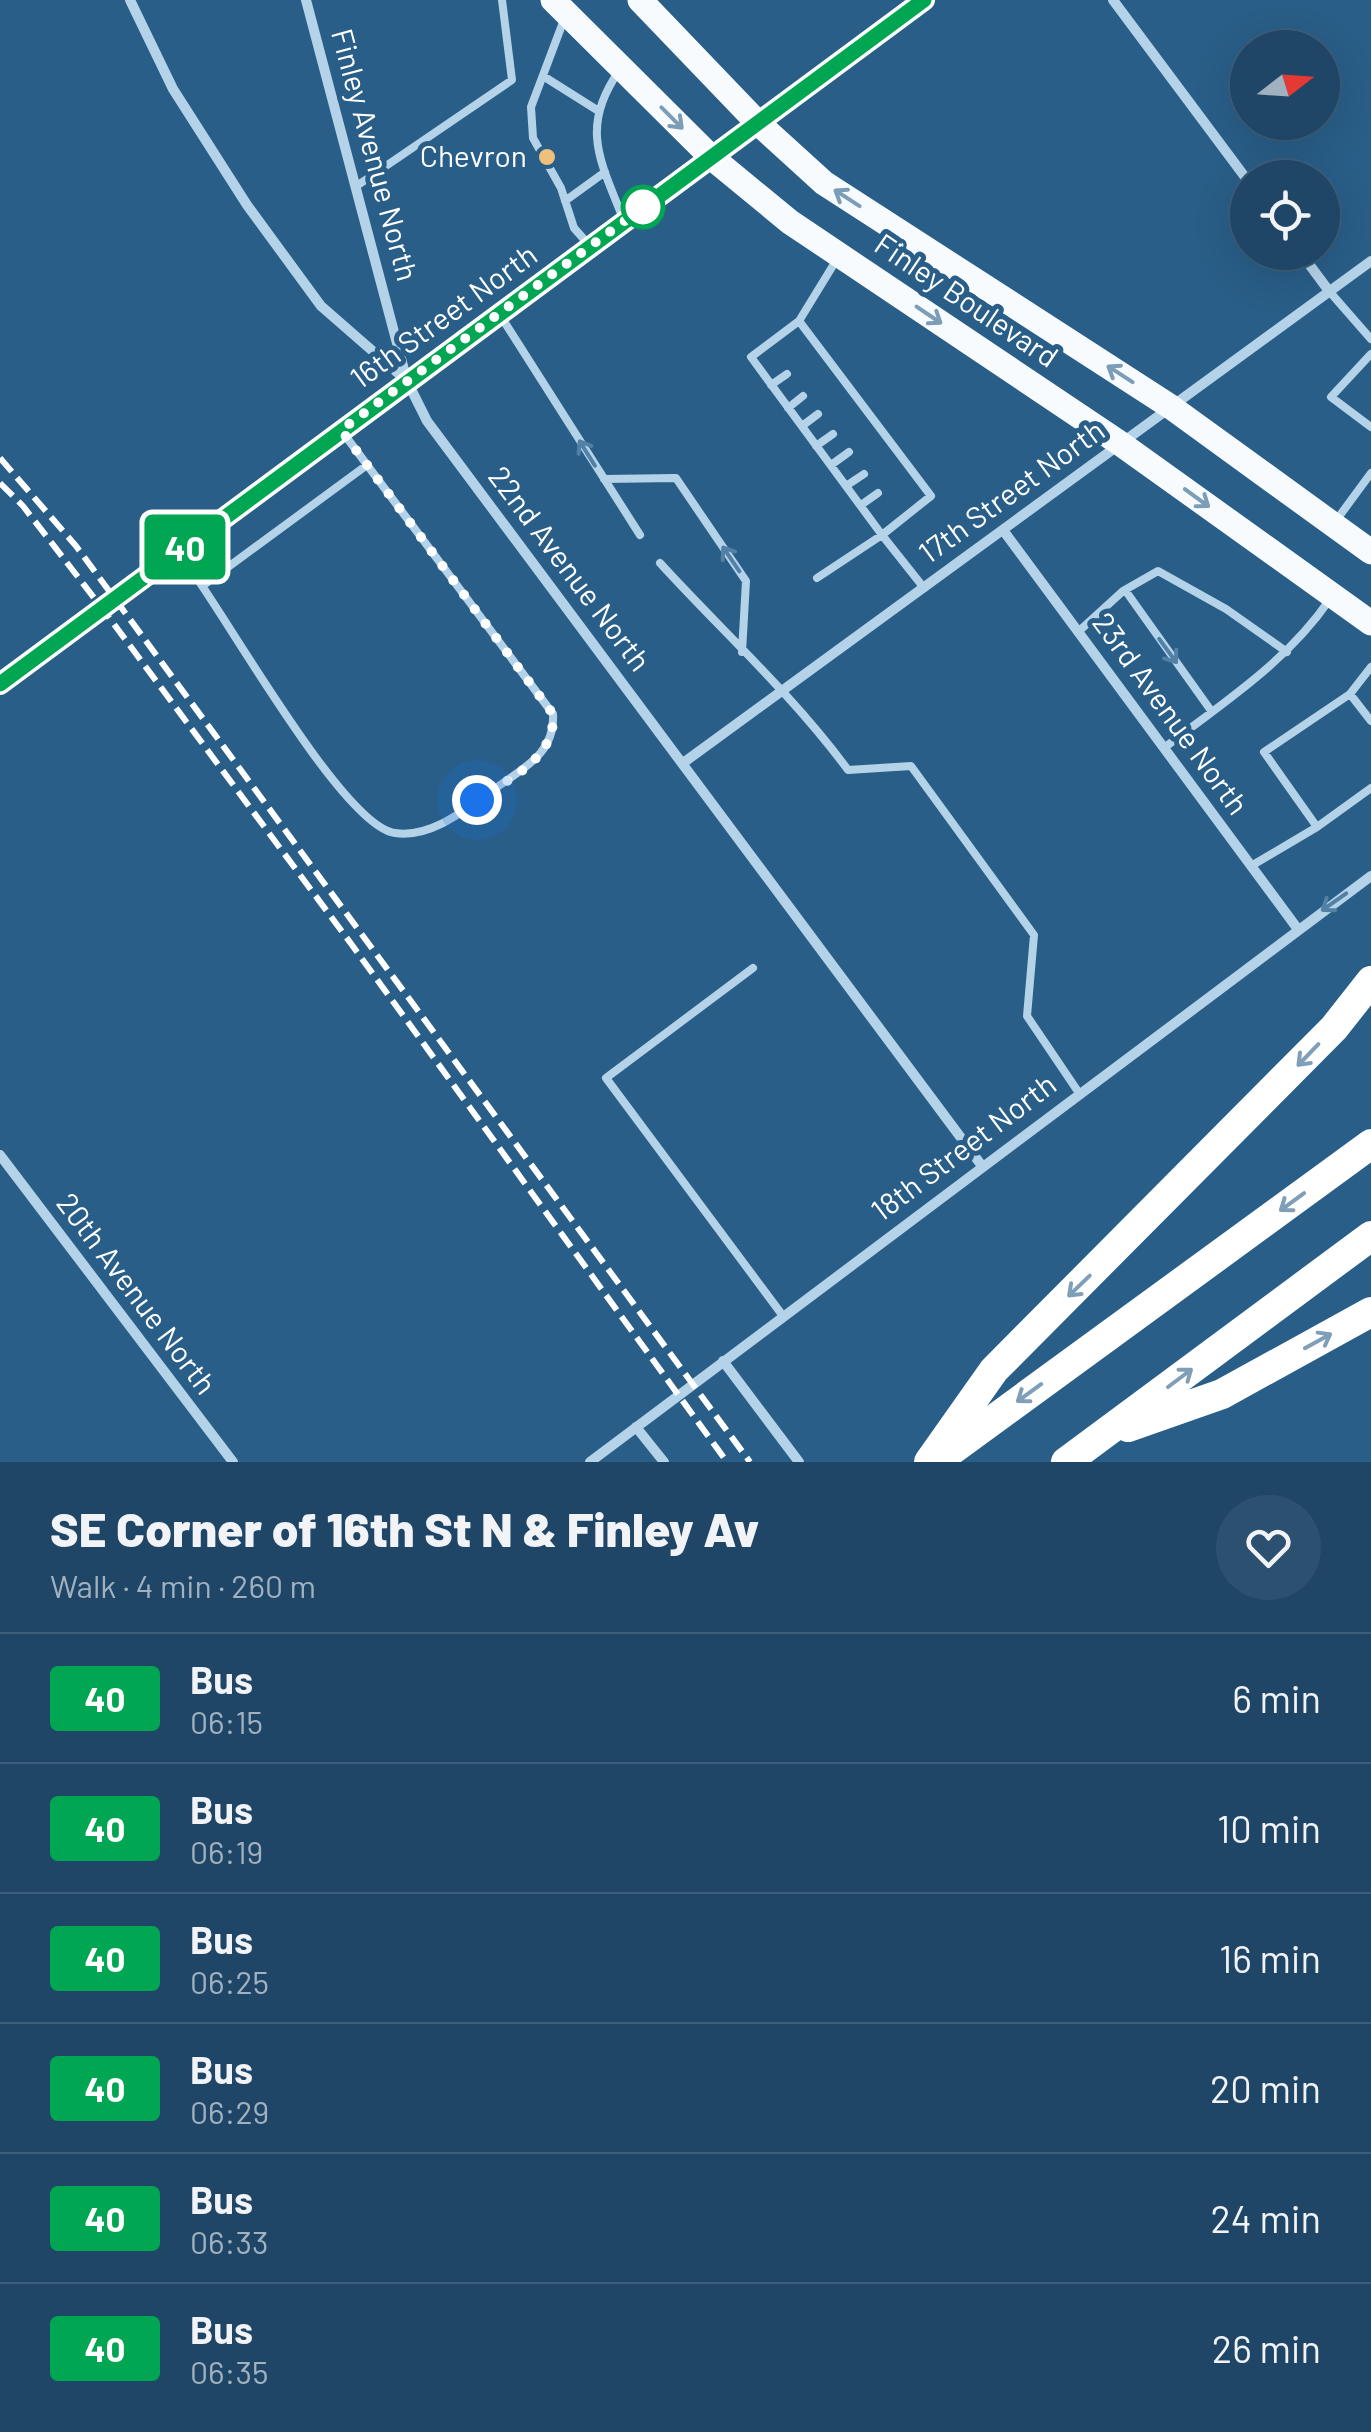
<!DOCTYPE html>
<html lang="en">
<head>
<meta charset="utf-8">
<style>
  :root { --surface:#1f4666; --page:#2c506f; --text:#f1f3f6; --muted:#a1b1bf; --line:#3c5e7a }
  body { margin:0; font-family:Barlow,sans-serif; background:var(--page); color:var(--text); height:100vh; display:flex; flex-direction:column; font-size:38px; white-space:nowrap }
  * { box-sizing:border-box; margin:0 }
  p { font-size:32px; color:var(--muted) }
  .icon { flex:none; width:55px; height:55px; fill:none; stroke:currentColor; stroke-width:2; stroke-linecap:round; stroke-linejoin:round }
  .map { position:relative; height:1462px; overflow:hidden }
  .panel { display:flex; flex-direction:column; background:var(--surface); flex:1 }
  .panel>* { flex:none }
  .badge { padding:0 20px; border-radius:8px; font-size:35px; line-height:65px }
  .needle { width:65px; rotate:73deg }
  .buttons { position:absolute; left:1230px; top:30px; display:grid; gap:20px }
  .buttons a { display:grid; place-items:center; width:110px; height:110px; border-radius:50%; background:var(--surface); box-shadow:0 10px 40px #0002,0 0 0 2px var(--line); font-size:50px }
  .you { position:absolute; width:50px; height:50px; margin:-25px; border:8px solid #fff; border-radius:50%; background:#1a73e8; box-shadow:0 0 0 15px #1a73e833 }
  .map>.badge { position:absolute; translate:-50% -50%; box-shadow:0 0 0 5px #fff }
  .round { display:grid; place-items:center; flex:none; width:105px; height:105px; border-radius:52px; background:var(--page) }
  .head { display:flex; align-items:center; justify-content:space-between; height:170px; padding:0 50px }
  h1 { font-size:48px; font-weight:800; line-height:75px }
  ul { padding:0; list-style:none }
  li { display:flex; align-items:center; gap:30px; height:130px; padding:0 50px; border-top:2px solid var(--line) }
  li div { flex:1 }
  li b { display:block; font-size:38px }
  li em { font-style:normal }
  li .badge { min-width:110px; font-weight:700; text-align:center }
  .map>svg:first-child { display:block }
  .lines { fill:none; stroke-linecap:round; stroke-linejoin:round }
  .lane { stroke:#b5d3e8; stroke-width:8 }
  .street { stroke:#b5d3e8; stroke-width:10 }
  .secondary { stroke:#dfedf7; stroke-width:20 }
  .primary { stroke:#f7fbfe; stroke-width:25 }
  .highway { stroke:#fff; stroke-width:30 }
  .rail { stroke:#fff; stroke-width:6; stroke-dasharray:18 8; stroke-linecap:butt }
  .oneway { stroke:#7b9db7 }
  .oneway2 { stroke:#5381a5 }
  .oneway3 { stroke:#7f9eb8 }
  .line-casing { stroke:#fff; stroke-width:22 }
  .line { stroke:#00a651; stroke-width:15 }
  .walk { stroke:#fff; stroke-width:10; stroke-dasharray:0 18 }
  .poi-dot { fill:#efbf7c; stroke:#295e88; stroke-width:4 }
  .stop-dot { fill:#fff; stroke:#00a651; stroke-width:5 }
  .labels { text-anchor:middle; stroke-width:10; stroke-linejoin:round; paint-order:stroke }
  .street-label { font-size:30px; fill:#fff; stroke:#295e88 }
  .poi-label { font-size:30px; fill:#fff; stroke:#295e88; text-anchor:end }
</style>
</head>
<body>
<div class="map">
<svg width="1371" height="1462" viewBox="0 0 1371 1462">
  <rect width="100%" height="100%" fill="#295e88"/>
  <g class="lines">
    <path class="lane" d="M565,17l-34,90 2,31 28,50 13,40 16,18
      M619,71c-40,57 -18,91 5,150
      M543,76l54,34
      M358,185l154,-105 -10,-80
      M565,201l40,-29
      M1329,291l42,48
      M500,315l140,220
      M799,321l132,175 -49,39 -131,-178 48,-36 38,-62
      M1371,354l-40,43 40,30
      M771,385l16,-11
      M788,408l15,-12
      M802,426l16,-12
      M816,446l17,-12
      M831,465l18,-13
      M604,479l72,-1 70,103 -4,71
      M846,486l18,-12
      M861,505l17,-12
      M1335,522l36,-49
      M179,553c40,49 162,273 216,280 39,6 77,-29 108,-50 26,-18 52,-33 50,-69l-209,-280
      M660,563c63,69 132,131 188,207l63,-4 123,169 -7,81 52,77
      M817,578l65,-43 42,53
      M205,584l162,-119
      M1125,590l87,122
      M1078,632l45,-41 35,-20 68,38 61,43
      M1371,667l-21,27 -86,58 53,75 54,-39
      M1350,694l21,27
      M1164,748c60,-46 123,-86 166,-149
      M1251,866l66,-39
      M753,968l-147,110 177,238"/>
    <path class="street" d="M130,0l43,89 74,116 74,101 86,75 20,40 555,745
      M306,0l101,381
      M1113,0l135,181
      M1300,252l29,39
      M1003,530l294,398
      M683,763l688,-502
      M0,1155l233,307
      M723,1361l76,101
      M636,1427l28,35
      M590,1462l781,-586"/>
    <path class="secondary" d="M0,684l924,-684"/>
    <path class="primary" d="M553,0l158,157 79,65 331,222 250,179
      M640,0l118,123 66,60 347,224 200,145"/>
    <path class="highway" d="M1128,1427l94,-33 149,-82
      M945,1455l426,-311
      M929,1462l65,-92 340,-342 37,-47
      M1066,1462l305,-226"/>
    <path class="rail" d="M0,458l76,88 674,916
      M0,483l23,23 79,102 250,337 375,517"/>
  </g>
  <defs><path id="oneway-shaft" d="M-6 0H5M1.5-3L5.5 0L1.5 3" fill="none" stroke-width="1.6" stroke-linecap="round" stroke-linejoin="round" transform="scale(2.5)"/></defs>
  <g class="oneway">
    <use href="#oneway-shaft" transform="translate(672 118) rotate(45)"/>
    <use href="#oneway-shaft" transform="translate(847 198) rotate(-147)"/>
    <use href="#oneway-shaft" transform="translate(929 315) rotate(34)"/>
    <use href="#oneway-shaft" transform="translate(1120 374) rotate(-147)"/>
    <use href="#oneway-shaft" transform="translate(1197 498) rotate(36)"/>
  </g>
  <g class="oneway2">
    <use href="#oneway-shaft" transform="translate(587 453) rotate(-122)"/>
    <use href="#oneway-shaft" transform="translate(731 559) rotate(-124)"/>
    <use href="#oneway-shaft" transform="translate(1168 651) rotate(54)"/>
    <use href="#oneway-shaft" transform="translate(1334 902) rotate(145)"/>
  </g>
  <g class="oneway3">
    <use href="#oneway-shaft" transform="translate(1308 1055) rotate(134)"/>
    <use href="#oneway-shaft" transform="translate(1292 1202) rotate(144)"/>
    <use href="#oneway-shaft" transform="translate(1079 1286) rotate(136)"/>
    <use href="#oneway-shaft" transform="translate(1318 1341) rotate(-29)"/>
    <use href="#oneway-shaft" transform="translate(1180 1378) rotate(-37)"/>
    <use href="#oneway-shaft" transform="translate(1029 1393) rotate(144)"/>
  </g>
  <g class="lines">
    <defs>
      <path id="line" d="M0,684l924,-684"/>
    </defs>
    <use href="#line" class="line-casing"/>
    <use href="#line" class="line"/>
    <path class="walk" d="M477,800c31,-21 79,-41 76,-86l-212,-284 312,-230 -10,7"/>
  </g>
  <circle class="poi-dot" cx="547" cy="157" r="10"/>
  <circle class="stop-dot" cx="643" cy="207" r="20"/>
  <g class="labels">
    <g class="street-label">
      <text transform="translate(374 155) rotate(75)" y="10">Finley Avenue North</text>
      <text transform="translate(966 301) rotate(34)" y="10">Finley Boulevard</text>
      <text transform="translate(444 317) rotate(-36)" y="10">16th Street North</text>
      <text transform="translate(1012 492) rotate(-36)" y="10">17th Street North</text>
      <text transform="translate(569 569) rotate(53)" y="10">22nd Avenue North</text>
      <text transform="translate(1170 714) rotate(54)" y="10">23rd Avenue North</text>
      <text transform="translate(964 1148) rotate(-37)" y="10">18th Street North</text>
      <text transform="translate(136 1294) rotate(53)" y="10">20th Avenue North</text>
    </g>
    <g class="poi-label">
      <text x="527" y="167">Chevron</text>
    </g>
  </g>
</svg>
<div class="buttons">
<a><svg class="needle" viewBox="-14 -14 28 28"><path d="M0-13l5 13h-10z" fill="#e53935"/><path d="M0 13l5-13h-10z" fill="#a1b1bf"/></svg></a>
<a><svg class="icon" aria-label="locate" viewBox="0 0 24 24"><circle cx="12" cy="12" r="6"/><path d="M12 2v4M12 18v4M2 12h4M18 12h4"/></svg></a>
</div>
<div class="you" style="left:477px;top:800px"></div>
<b class="badge" style="left:185px;top:547px;background:#00a651;color:#fff">40</b>
</div>
<section class="panel">
<div class="head"><div><h1>SE Corner of 16th St N &amp; Finley Av</h1><p>Walk · 4 min · 260 m</p></div><a class="round"><svg class="icon" aria-label="heart" viewBox="0 0 24 24"><path d="M12 20l-8-8c-3-5 5-10 8-4 3-6 11-1 8 4z"/></svg></a></div>
<ul>
<li><span class="badge" style="background:#00a651;color:#fff">40</span><div><b>Bus</b><p>06:15</p></div><em>6 min</em></li>
<li><span class="badge" style="background:#00a651;color:#fff">40</span><div><b>Bus</b><p>06:19</p></div><em>10 min</em></li>
<li><span class="badge" style="background:#00a651;color:#fff">40</span><div><b>Bus</b><p>06:25</p></div><em>16 min</em></li>
<li><span class="badge" style="background:#00a651;color:#fff">40</span><div><b>Bus</b><p>06:29</p></div><em>20 min</em></li>
<li><span class="badge" style="background:#00a651;color:#fff">40</span><div><b>Bus</b><p>06:33</p></div><em>24 min</em></li>
<li><span class="badge" style="background:#00a651;color:#fff">40</span><div><b>Bus</b><p>06:35</p></div><em>26 min</em></li>
</ul>
</section>
</body>
</html>
